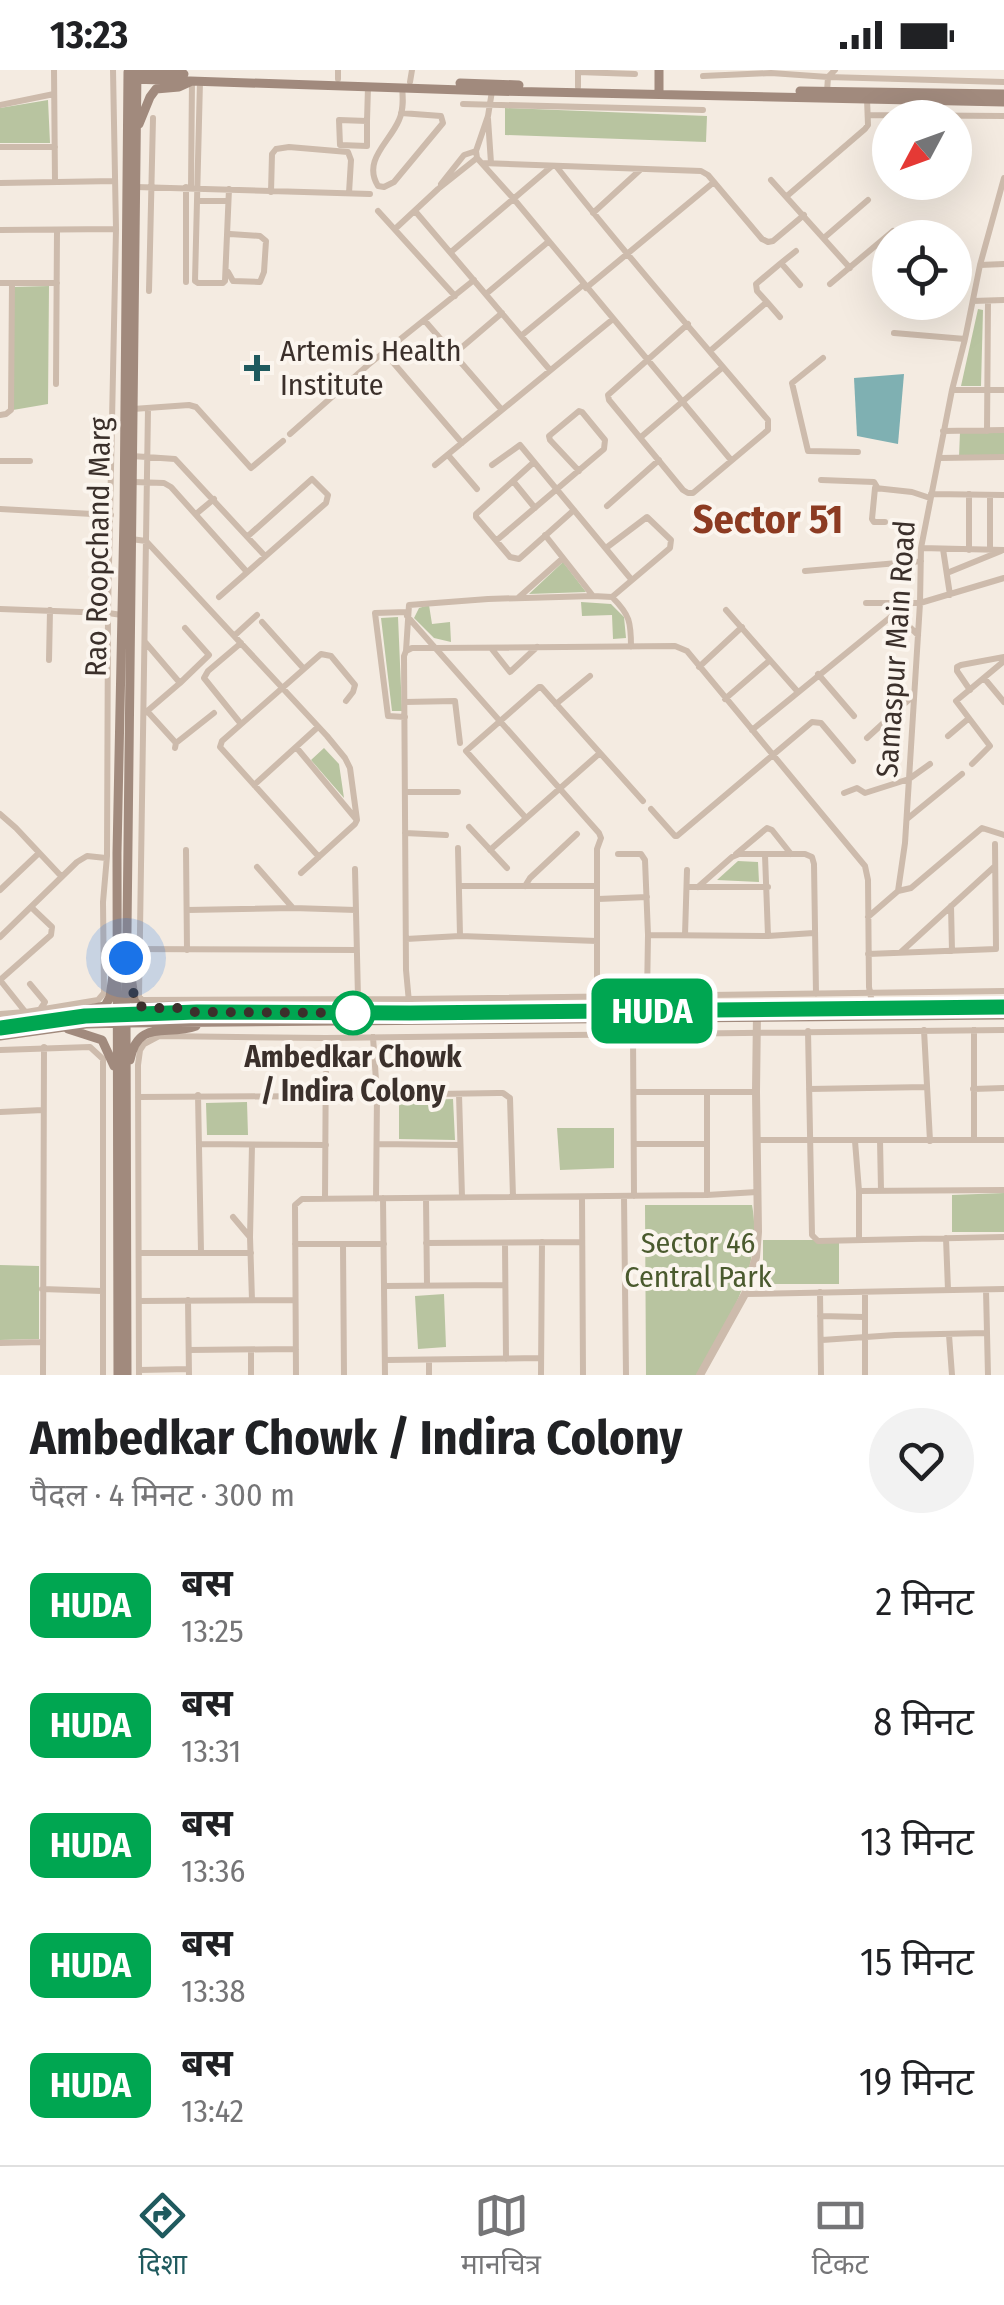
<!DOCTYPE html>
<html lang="hi">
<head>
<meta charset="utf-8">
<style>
  :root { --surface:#fff; --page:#f2f2f2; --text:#202124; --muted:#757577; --line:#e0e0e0; --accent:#1f5a5e }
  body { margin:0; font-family:"Fira Sans Condensed","Noto Sans Devanagari",sans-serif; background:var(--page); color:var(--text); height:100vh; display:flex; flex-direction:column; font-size:38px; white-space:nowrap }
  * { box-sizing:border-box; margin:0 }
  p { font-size:32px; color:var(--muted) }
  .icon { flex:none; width:55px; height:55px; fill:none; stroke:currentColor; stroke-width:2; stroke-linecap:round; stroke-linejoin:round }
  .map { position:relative; height:1305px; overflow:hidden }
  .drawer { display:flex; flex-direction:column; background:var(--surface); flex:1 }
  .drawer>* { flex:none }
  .badge { padding:0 20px; border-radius:15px; font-size:35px; line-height:65px }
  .needle { width:65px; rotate:229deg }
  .buttons { position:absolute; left:872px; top:30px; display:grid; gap:20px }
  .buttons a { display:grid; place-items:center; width:100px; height:100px; border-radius:50%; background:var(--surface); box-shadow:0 10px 40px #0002; font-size:50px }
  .you { position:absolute; width:50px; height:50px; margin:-25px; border:8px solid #fff; border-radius:50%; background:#1a73e8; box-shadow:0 0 0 15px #1a73e833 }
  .map>.badge { position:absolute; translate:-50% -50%; box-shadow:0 0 0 5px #fff }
  .round { display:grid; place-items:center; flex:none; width:105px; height:105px; border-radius:52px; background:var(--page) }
  .head { display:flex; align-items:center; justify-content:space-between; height:170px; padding:0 30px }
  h1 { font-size:48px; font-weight:700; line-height:75px }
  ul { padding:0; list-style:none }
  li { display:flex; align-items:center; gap:30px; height:120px; padding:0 30px }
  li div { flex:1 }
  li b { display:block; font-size:38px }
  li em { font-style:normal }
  li .badge { min-width:110px; font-weight:700; text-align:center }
  .status { display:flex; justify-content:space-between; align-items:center; height:70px; padding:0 50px; background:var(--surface); direction:ltr }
  .status svg { height:28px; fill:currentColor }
  .dock { display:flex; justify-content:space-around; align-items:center; height:140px; border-top:2px solid var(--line); background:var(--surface); font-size:28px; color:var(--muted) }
  .dock a { display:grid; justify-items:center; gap:5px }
  .dock .selected { color:var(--accent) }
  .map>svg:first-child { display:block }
  .green { fill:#b8c4a0 }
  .water { fill:#7fb0b2 }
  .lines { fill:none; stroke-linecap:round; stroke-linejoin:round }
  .minor { stroke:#cdbbac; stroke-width:6 }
  .tertiary { stroke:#cdbbac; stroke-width:8 }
  .secondary { stroke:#a18a7d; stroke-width:9 }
  .line-casing { stroke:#fff; stroke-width:22 }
  .line { stroke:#00a651; stroke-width:15 }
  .walk { stroke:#3b302b; stroke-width:10; stroke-dasharray:0 18 }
  .poi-dot { fill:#1f5a5e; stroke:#fbf5ee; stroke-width:4 }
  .stop-dot { fill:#fff; stroke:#00a651; stroke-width:5 }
  .labels { text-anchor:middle; stroke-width:8; stroke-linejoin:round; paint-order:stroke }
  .poi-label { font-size:30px; fill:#3b302b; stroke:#fbf5ee; text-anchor:start }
  .street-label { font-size:30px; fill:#3b302b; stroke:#fbf5ee }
  .stop-label { font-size:30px; font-weight:bold; fill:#3b302b; stroke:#fbf5ee }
  .park-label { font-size:30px; fill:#4a5a2e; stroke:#fbf5ee }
  .district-label { font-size:40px; font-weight:bold; fill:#8c3b22; stroke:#fbf5ee }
</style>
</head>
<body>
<div class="status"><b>13:23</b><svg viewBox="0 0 49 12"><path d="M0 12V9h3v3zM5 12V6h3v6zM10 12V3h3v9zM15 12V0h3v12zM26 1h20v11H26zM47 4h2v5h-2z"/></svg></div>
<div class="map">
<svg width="1004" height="1305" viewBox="0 0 1004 1305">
  <rect width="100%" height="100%" fill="#f4ebe1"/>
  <path class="green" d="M48,30l2,43h-50v-35z
    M505,38l202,8 -1,26 -201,-7z
    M49,216l-1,118 -35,6v-123z
    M978,239l5,1 -2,76h-20z
    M1004,361v25l-45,1 1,-25z
    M563,492l23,30 -57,2z
    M581,532l30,2 13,13 2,21 -13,1 -1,-24 -30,1z
    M429,535l3,19 18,-2 1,20 -17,-4 -20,-20 5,-10z
    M398,547l4,94h-10l-11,-93z
    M324,678l15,16 5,34 -33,-38z
    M738,791l20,1 1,20 -42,-2z
    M453,1029l2,41 -56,-1v-38z
    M247,1032l1,33h-41l-1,-32z
    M557,1058h57v40l-54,2z
    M1004,1123v39h-52v-37z
    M645,1135h107c12,64 -25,116 -55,170h-51z
    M763,1170h76v44h-76z
    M0,1195l39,1v73l-39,1z
    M444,1224l2,53 -28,2 -3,-53z"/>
  <path class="water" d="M904,304l-6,70 -41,-8 -3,-58z"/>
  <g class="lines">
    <path class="minor" d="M54,0l1,112
      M578,2l57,2
      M703,6l68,-3 57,4 176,5
      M338,9v-9
      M200,11l-5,200 3,2h25l2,-2 4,-92
      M410,12l2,-12
      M578,17v-17
      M492,21l-4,25 -12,35 1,7 36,40 218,262
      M827,22l1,-15 7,-7
      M463,34l240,6
      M0,35l54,-11
      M401,43l40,3 2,7 -49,59 -10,5 -6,-1c-16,-26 12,-44 21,-66 5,-11 4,-23 3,-33
      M868,45l136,1
      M488,49l3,44
      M367,51v25l-27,-1 -1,-25 28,1 1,-34
      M0,77h55
      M482,93l219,8 7,4 54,64 6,3 5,-1 31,-26
      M556,96c68,87 141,170 212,254v10l-75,63h-5l-5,-3 -74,-90 -1,-5 80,-71
      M771,110l79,88
      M0,113l115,-2
      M441,114l23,-29 12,-4
      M136,117l234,7
      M191,117l1,-107
      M271,122l1,-38 4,-5 13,-2 59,5 3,8 -2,33
      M787,126l78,-67 3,-4 -1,-26
      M197,131h31
      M378,141l77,85
      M415,141l135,159
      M593,143l47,-43
      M395,159l43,-40 39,-31
      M0,160l116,-1
      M825,167l43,-37
      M451,182l101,-86
      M781,193l15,-12
      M980,195l24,-1
      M228,202l5,9 27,1 4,-10 2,-31 -6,-5 -30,-2
      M186,212v-95
      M0,213h57
      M830,214l63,-53
      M586,218l128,-106
      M149,221l4,-173
      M486,224l62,-52
      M973,231l31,-1
      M767,232l13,15
      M425,251l77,89
      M894,263l71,6
      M521,266l62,-51
      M710,281l57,-49 -10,-11 -1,-7 25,-21 19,22
      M385,283l77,90
      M454,284l48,-41
      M823,288l-31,25 16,68 50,1
      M56,314l1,-154
      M952,320h52
      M133,339l56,-4 7,2 55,61 32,-27
      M148,339l-9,587 3,4 266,-1 596,-8
      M0,345l6,-1 5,-4 1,-127
      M943,361l61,-1
      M987,361l1,-130
      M290,364l78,-69 106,-85
      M641,367l82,-70
      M448,385l29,34
      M132,386l43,3 90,97
      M940,388l64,-1
      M0,391h30
      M534,392l-21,19 22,27
      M435,395l178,-146
      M492,395l28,-20 111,134
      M821,410l53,2 3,5
      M513,411l-37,33v3l34,40 9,2 55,-49
      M133,412l31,1 7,4 76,85
      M931,424l73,1
      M969,424v56
      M990,425v55
      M607,436l52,-46
      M0,439l111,6
      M196,444l18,-15
      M885,452h-11l-2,-3 3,-31 37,4 18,6
      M545,465l48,61 19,1c18,18 19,25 19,50
      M131,469l15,2 181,195 18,22 5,10 7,52 -2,4 -54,49
      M497,470l107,-91 1,-9 -23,-28 -3,-1 -30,25 1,4 29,31
      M606,478l41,-31 24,23 -1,8 -58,49
      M921,478l83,2
      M943,479l7,46
      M805,501l116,-10
      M947,503l54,-22
      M219,527l107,-94 2,-8 -16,-16 -64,57
      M518,528l45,-40
      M866,533h54l84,-25
      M0,539l108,4 14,2
      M726,540l72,82
      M407,546l192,217 2,5 -4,11v147
      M262,552l42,47
      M234,566l23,-21
      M241,573l-33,28 -4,7 37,46
      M491,578l19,24 27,-25
      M406,581l6,-3h24l239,-2 12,5 178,215 3,14 1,107 4,21
      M49,590l1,-50
      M699,597l43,-40
      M818,604l36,42
      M984,608l20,24
      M180,613l29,-28 -24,-27
      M970,620l-13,-19v-4l4,-2 43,-8
      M725,629l44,-38
      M405,632l50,-1 5,42
      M556,634l34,-28
      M147,641l29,32
      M145,643l35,-30 -35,-41
      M405,647l-17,-1 -13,-103 32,-1
      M752,660l141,-115h4l21,20
      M948,666l20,-17
      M867,668l47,-43
      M296,677l60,72
      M175,678l1,-5 38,-30
      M972,694l18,-18 -34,-45 48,-40
      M254,715l64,-58
      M405,722h53
      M844,723l13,-5 8,5 44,-14 21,-15
      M651,739l24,27h2l135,-114 9,1 32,38
      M0,744l16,14 45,48
      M526,748l-60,-67 73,-64h2l102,114
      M907,749l55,-45
      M469,757l38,41
      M405,763l41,2
      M458,778l2,88
      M186,780l1,100
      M490,780l110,-97
      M618,784h23l4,6 3,75 -1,61
      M736,784l31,-26 5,2 19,24
      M765,785l3,81
      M319,787l-99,-110 2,-6 99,-87 10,2 24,29 -2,7 -7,9
      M257,797l35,40
      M355,799l3,129
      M460,816h137
      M525,816l5,-8 47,-44
      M687,817h81
      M698,817l34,-30 7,-3h66l7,3 2,7 2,130
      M0,820l39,-37
      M898,821l7,-48 15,-240 1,-55 31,-158 13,-51 15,-74 24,-87
      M598,829l49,-2
      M951,836l1,45
      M187,840l106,-2 63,2
      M868,847l30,-26 13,-3 71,-60 22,7
      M648,865l120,1 46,-3
      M685,865l2,-65
      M0,867l77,-75 10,-6 19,2
      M406,869l54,-3 137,5
      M126,879l231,1
      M901,882l93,-85
      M868,884l128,-5 -1,-105
      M0,910l51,-45 1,-8 -21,-20
      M0,910l27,34
      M30,914l15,18 -4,6
      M410,943l-4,-43 -2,-314 2,-5 3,-46 79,-6 105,-3
      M0,944l26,-2 72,-12 6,-7 -1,-91 4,-46 1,-243 8,-384 -3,-159
      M924,960l6,111
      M808,961l4,204 6,6 186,-4
      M633,963l1,163
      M373,967l4,58 -1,104
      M0,980l90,-3 13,12v316
      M809,1019l118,-2
      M973,1019l31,-1
      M634,1022h122
      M707,1022v103
      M459,1024l3,103
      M198,1025l3,157
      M377,1025l121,-2h5l7,5 3,99
      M138,1027l188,-1
      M0,1042l43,-2
      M974,1069v-109
      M757,1070h247
      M880,1070l1,50
      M855,1071l4,50v48
      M199,1074l127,1
      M377,1074l83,1
      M635,1074h72
      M252,1075l-2,92 2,63
      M859,1121l145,-1
      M624,1126l2,179
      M582,1127l1,178
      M383,1128l2,177
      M426,1128l1,87
      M325,1129l1,-161
      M233,1147l16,19
      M946,1168l2,52
      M426,1173l156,-1
      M505,1173l1,116
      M295,1174h89
      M343,1175l1,130
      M139,1183h112
      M384,1216l121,-1
      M42,1219l60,2
      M986,1220l2,85
      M820,1222l1,83
      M865,1222v83
      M745,1224l259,-5
      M188,1230l1,75
      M139,1231l156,-1
      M820,1246l44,1
      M949,1265l3,40
      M822,1270l73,-5 91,-2
      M0,1273l42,-1
      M189,1280l107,-1
      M385,1290l156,-2
      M139,1300l50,-1
      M43,1305l1,-328
      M139,1305l-1,-310 2,-15 4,-6 15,-8 167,2 678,-8
      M251,1305v-25
      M296,1305l-1,-170 7,-6 405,-4 50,-3
      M429,1305v-15
      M541,1305l1,-133"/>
    <path class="tertiary" d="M700,1305l45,-81 11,-37 2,-25 -2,-140 1,-79"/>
    <path class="secondary" d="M137,3l47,1
      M132,9l360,12 512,11
      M460,13l59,2
      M800,21l204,3
      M659,24v-24
      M139,54l11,-27 6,-8 23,-2 11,-5
      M131,904l3,26 5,7 38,-1 11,4
      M84,940l21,-4 5,-9 3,-22
      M0,958l85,-13 112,-3 807,-5
      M68,959l34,11 12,26
      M0,966l86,-12 40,-1 878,-8
      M130,990c8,-42 37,-23 66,-34
      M118,1305l-1,-522 7,-337 4,-444 9,1
      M127,1305l-1,-360 11,-945"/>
  </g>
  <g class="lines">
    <defs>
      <path id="line" d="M0,958l85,-12 112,-4 213,1 594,-6"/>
    </defs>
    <use href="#line" class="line-casing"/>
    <use href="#line" class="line"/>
    <path class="walk" d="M126,888l4,10 5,36c19,9 39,-1 59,8l159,1"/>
  </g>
  <path class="poi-dot" d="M252 283h10v10h10v10h-10v10h-10v-10h-10v-10h10z"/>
  <circle class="stop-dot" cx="353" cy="943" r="20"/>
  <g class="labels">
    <g class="poi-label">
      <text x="280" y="291">Artemis Health<tspan x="280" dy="34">Institute</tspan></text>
    </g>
    <g class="street-label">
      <text transform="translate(98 477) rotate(-89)" y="10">Rao Roopchand Marg</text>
      <text transform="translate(896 579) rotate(-86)" y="10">Samaspur Main Road</text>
    </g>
    <g class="stop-label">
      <text x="353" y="997">Ambedkar Chowk<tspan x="353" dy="34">/ Indira Colony</tspan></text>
    </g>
    <g class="park-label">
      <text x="698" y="1183">Sector 46<tspan x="698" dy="34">Central Park</tspan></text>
    </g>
    <g class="district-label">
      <text x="768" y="463">Sector 51</text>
    </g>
  </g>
</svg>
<div class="buttons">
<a><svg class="needle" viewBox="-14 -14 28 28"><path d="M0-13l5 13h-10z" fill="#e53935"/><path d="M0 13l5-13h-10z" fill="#757577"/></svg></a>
<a><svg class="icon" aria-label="locate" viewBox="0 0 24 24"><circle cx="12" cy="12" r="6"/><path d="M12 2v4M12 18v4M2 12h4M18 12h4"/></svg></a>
</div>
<div class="you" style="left:126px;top:888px"></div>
<b class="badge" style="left:652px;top:941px;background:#00a651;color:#fff">HUDA</b>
</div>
<section class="drawer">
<div class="head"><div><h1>Ambedkar Chowk / Indira Colony</h1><p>पैदल · 4 मिनट · 300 m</p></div><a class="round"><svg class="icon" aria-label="heart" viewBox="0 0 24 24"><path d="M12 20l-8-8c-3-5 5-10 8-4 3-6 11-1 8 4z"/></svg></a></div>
<ul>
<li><span class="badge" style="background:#00a651;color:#fff">HUDA</span><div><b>बस</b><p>13:25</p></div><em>2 मिनट</em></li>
<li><span class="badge" style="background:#00a651;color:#fff">HUDA</span><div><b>बस</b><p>13:31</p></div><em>8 मिनट</em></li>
<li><span class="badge" style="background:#00a651;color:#fff">HUDA</span><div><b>बस</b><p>13:36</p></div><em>13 मिनट</em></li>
<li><span class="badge" style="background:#00a651;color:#fff">HUDA</span><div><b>बस</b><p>13:38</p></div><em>15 मिनट</em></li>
<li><span class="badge" style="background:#00a651;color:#fff">HUDA</span><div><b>बस</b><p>13:42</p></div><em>19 मिनट</em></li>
</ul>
</section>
<nav class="dock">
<a class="selected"><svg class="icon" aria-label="directions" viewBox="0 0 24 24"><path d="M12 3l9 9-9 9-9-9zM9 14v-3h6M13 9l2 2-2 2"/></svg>दिशा</a>
<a><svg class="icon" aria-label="map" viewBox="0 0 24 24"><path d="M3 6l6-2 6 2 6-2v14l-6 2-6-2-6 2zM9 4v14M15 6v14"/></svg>मानचित्र</a>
<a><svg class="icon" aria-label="tickets" viewBox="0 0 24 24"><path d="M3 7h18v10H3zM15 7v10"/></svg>टिकट</a>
</nav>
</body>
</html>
